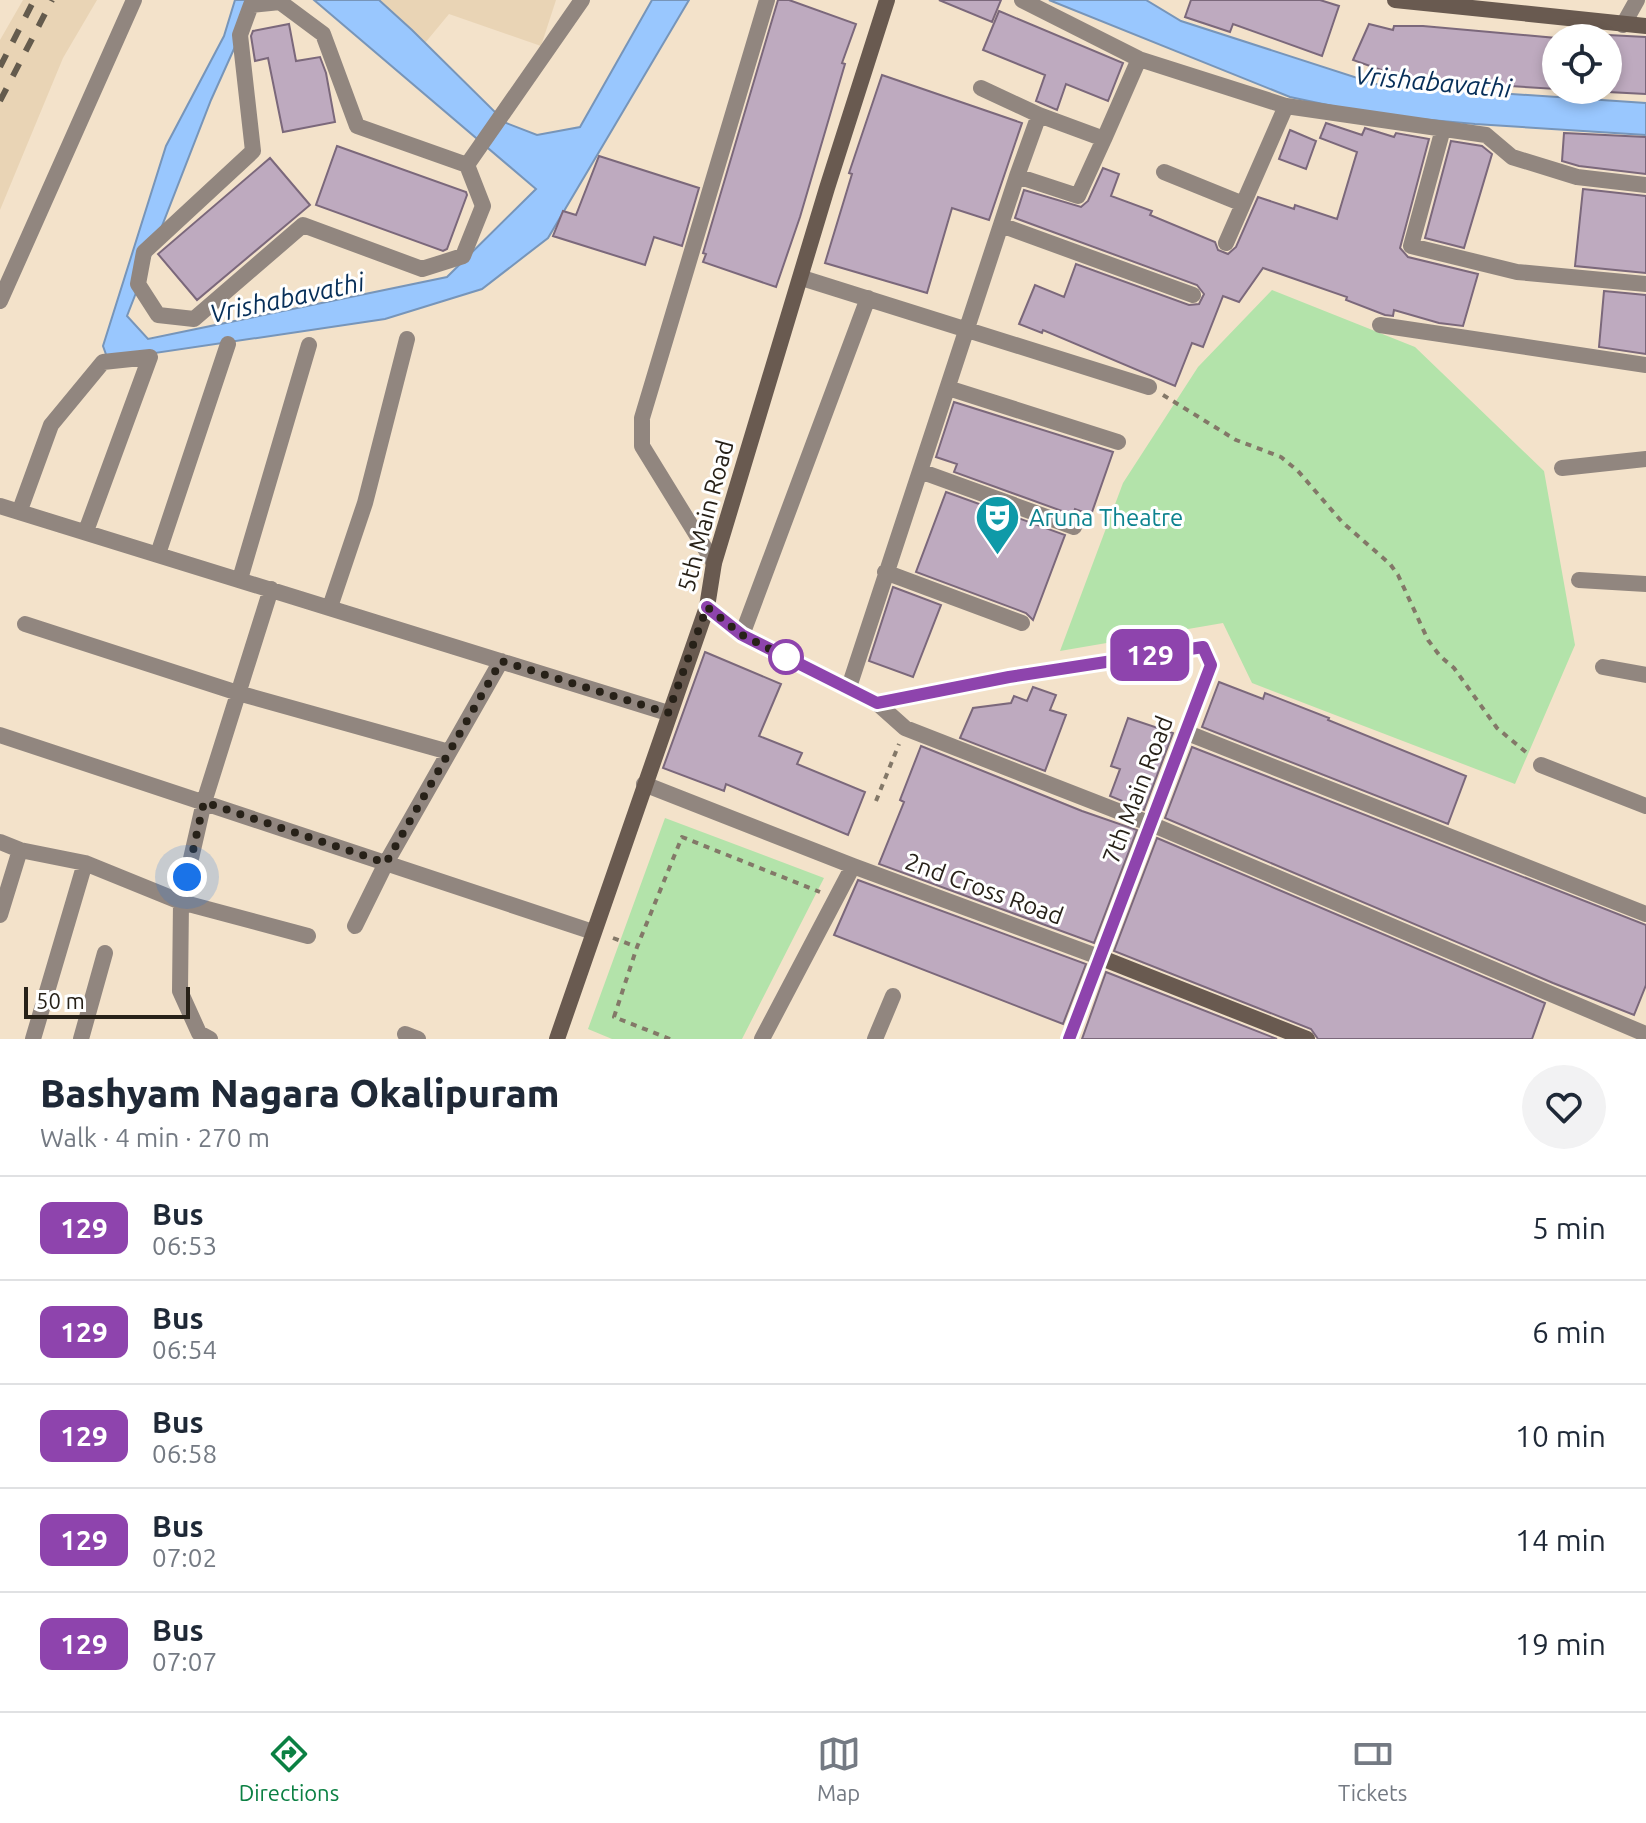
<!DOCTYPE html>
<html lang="en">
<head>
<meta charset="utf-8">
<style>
  :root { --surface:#fff; --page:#f2f2f3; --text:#1f2937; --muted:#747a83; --line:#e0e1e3; --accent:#0b8043 }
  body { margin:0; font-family:Ubuntu,sans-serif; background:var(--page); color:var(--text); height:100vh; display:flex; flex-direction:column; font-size:30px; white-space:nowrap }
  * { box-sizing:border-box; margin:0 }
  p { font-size:26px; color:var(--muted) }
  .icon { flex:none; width:44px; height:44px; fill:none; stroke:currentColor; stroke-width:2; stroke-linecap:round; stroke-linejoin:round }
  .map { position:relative; height:1039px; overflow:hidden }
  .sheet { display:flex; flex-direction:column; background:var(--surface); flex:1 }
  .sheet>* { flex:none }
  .badge { padding:0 16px; border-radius:12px; font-size:28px; line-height:52px }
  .buttons { position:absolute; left:1542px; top:24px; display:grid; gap:16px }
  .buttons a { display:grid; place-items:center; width:80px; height:80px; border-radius:50%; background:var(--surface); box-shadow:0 4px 12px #0003; font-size:40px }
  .scale { position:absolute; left:24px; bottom:20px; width:166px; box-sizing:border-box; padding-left:8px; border:4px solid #272118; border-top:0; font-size:22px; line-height:28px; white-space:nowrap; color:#272118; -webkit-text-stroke:6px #fff; paint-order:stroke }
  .you { position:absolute; width:40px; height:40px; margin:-20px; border:6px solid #fff; border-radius:50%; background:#1a73e8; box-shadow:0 0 0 12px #1a73e833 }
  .map>.badge { position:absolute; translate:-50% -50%; box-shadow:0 0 0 4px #fff }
  .round { display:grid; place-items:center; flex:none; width:84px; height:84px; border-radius:42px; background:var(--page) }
  .summary { display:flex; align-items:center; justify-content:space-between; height:136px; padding:0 40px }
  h1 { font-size:38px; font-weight:800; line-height:60px }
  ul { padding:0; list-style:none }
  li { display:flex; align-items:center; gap:24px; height:104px; padding:0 40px; border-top:2px solid var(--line) }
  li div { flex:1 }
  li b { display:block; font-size:30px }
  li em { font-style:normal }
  li .badge { min-width:88px; font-weight:700; text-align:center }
  .tab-bar { display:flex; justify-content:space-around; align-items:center; height:112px; border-top:2px solid var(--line); background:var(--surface); font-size:22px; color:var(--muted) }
  .tab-bar a { display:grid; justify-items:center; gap:4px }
  .tab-bar .selected { color:var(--accent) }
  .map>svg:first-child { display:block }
  .built { fill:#e9d4b5 }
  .green { fill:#b3e3aa }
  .water { fill:#99c7fe; stroke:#7795b9; stroke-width:2 }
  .building { fill:#beaabf; stroke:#7b687b; stroke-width:2 }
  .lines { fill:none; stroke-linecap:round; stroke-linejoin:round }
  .path { stroke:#837868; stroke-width:4; stroke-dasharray:6 6; stroke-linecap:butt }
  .street { stroke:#91867f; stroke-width:16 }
  .secondary { stroke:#695a50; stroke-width:16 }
  .rail { stroke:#645b4d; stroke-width:6; stroke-dasharray:14 14; stroke-linecap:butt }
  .line-casing { stroke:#fff; stroke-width:18 }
  .line { stroke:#8e44ad; stroke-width:12 }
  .walk { stroke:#272118; stroke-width:8; stroke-dasharray:0 14.4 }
  .stop-dot { fill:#fff; stroke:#8e44ad; stroke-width:4 }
  .labels { text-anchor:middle; stroke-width:6; stroke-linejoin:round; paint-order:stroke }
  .street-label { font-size:24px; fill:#272118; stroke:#fff }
  .culture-label { font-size:24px; fill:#0d838f; stroke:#fff; text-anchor:start }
  .water-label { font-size:26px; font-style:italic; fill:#072f59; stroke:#fff }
</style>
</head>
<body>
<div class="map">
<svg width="1646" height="1039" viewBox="0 0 1646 1039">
  <rect width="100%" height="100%" fill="#f3e2ca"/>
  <path class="built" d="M23,0h74l-34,58 -63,152v-170z
    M379,0h177l-15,46 -92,-32 -24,29z"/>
  <path class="green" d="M1272,290l143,57 129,124 31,174 -60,139 -263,-101 -29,-60 -163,28 63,-168 75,-116z
    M665,818l159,60 -82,161h-130l-24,-10z"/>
  <path class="water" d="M235,0h21l-45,100 -84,216 21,23 299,-62 89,-88 -222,-189h65l33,30 94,93 31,12 43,-8 72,-127h37l-141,238 -66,51 -97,30 -277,41 -5,-14 63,-200 58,-110z
    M1049,0h97l35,21 198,64 267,18v32l-171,-11 -100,-9 -85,-18z"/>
  <path class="building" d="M778,0h11l67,24 -14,39 3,1 -45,153 -24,70 -73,-25 3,-8 -3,-1z
    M939,0h62l-9,22z
    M1191,0h129l19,6 -17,50 -89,-32 -3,8 -45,-15z
    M999,11l124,52 -15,38 -42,-17 -9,26 -21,-9 9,-26 -62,-25z
    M289,24l7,37 24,-4 6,16 9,49 -52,10 -15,-74 -13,3 -4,-25 2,-5z
    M1369,24l24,6 1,-4h29l133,12v51l-142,-9 -31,-5 1,-4 -31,-11z
    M1608,35l38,2v57l-38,-2z
    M882,75l140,48 -33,97 -37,-12 -25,85 -102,-30 27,-89 -3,-1z
    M1326,123l36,12 3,-7 29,9 2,-4 33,6 -29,109 8,9 70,17 -15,52 -24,-3 -45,-13 -1,6 -8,-1 -39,-15 1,-3 -84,-29 -24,34 -16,-6 -20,51 -11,-4 -17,43 -132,-56 -1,3 -23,-9 16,-39 29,12 12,-33 113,41 10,-1 5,-10 -7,-9 -182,-67 9,-28 57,17 7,-6 15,-33 16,6 -8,22 41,15 -2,4 65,27 3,8 10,4 8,-7 22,-50 36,12 1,-4 42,14 20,-67 -37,-14z
    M1290,130l26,11 -10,28 -27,-10z
    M1564,133l82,4v37l-67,-8 -17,-5z
    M1451,141l31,5 10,8 -28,94 -39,-10z
    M337,146l129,46 1,3 -20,54 -4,2 -127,-46z
    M599,156l100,32 -17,58 -28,-9 -9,28 -92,-29 10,-25 13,4z
    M270,158l40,47 -113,95 -39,-46z
    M1583,189l63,7v77l-71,-7z
    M1604,291l42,4v59l-47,-7z
    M954,402l159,50 -22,63 -16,-6 -2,6 -119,-43 3,-8 -21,-7z
    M946,492l119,43 -32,85 -7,-7 -110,-41z
    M893,587l48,18 -28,72 -44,-16z
    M705,652l76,32 -22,52 43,17 -5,11 68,28 -17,43 -122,-51 -2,7 -61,-23z
    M1219,682l44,17 2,-6 64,25 -1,2 138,56 -18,48 -246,-97z
    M1033,687l23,8 -6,15 16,5 -21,56 -85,-33 13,-30 38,-5 3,-7 13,5z
    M1128,718l45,15 -29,77 -34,-14 10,-27 -9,-3z
    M921,746l161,65 55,19 -43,113 -215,-79 25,-62 -4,-2z
    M1192,747l454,178v60l-12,30 -81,-32 -388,-165z
    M1157,838l388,165 -13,36h-214l-7,-10 -197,-78z
    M858,880l228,84 -23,60 -229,-89z
    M1106,972l171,67h-195z"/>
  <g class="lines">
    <path class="path" d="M1163,395l73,45 45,17 17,14 44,51 48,42 8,11 30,65 12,16 14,12 43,60 30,25
      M876,801l23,-57
      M613,938l24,9
      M670,1039l-56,-22 23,-70 45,-110 138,55"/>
    <path class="street" d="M1022,0l117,59 147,47 200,29 26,22 65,20 69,8
      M280,2l43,32 34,92 110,39 16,41 -20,50 -41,13 -119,-44 -109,94 -36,-4 -20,-31 6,-32 109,-101 -13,-116 11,-30z
      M1623,25l14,-25
      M981,88l58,27 65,24 35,-80
      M1443,129l-32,117 106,26 129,12
      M467,165l115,-165
      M1164,172l79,32
      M1017,176l61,20 26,-57
      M1001,225l192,70
      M1226,243l60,-137
      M802,278l347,109
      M0,301l134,-301
      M1380,325l266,40
      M948,388l170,54
      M1562,468l84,-9
      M920,471l154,56
      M0,506l668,207
      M20,510l31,-85 52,-63 47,-5 -64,174
      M158,554l70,-210
      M714,563l-72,-117v-28l125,-418
      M885,572l137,51
      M240,579l69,-234
      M1579,580l67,4
      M330,607l35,-104 42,-164
      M25,624l213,69 211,59
      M742,635l126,-337
      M1603,667l43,8
      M849,687l168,-511 22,-61
      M877,703l28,25 246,96 492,209
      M1185,732l461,182
      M0,735l593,197
      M1541,765l105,41
      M644,784l209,82 246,91
      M0,842l20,8 65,13 96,39 127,34
      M0,915l20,-65
      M355,926l31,-63 115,-202
      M405,1034l13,5
      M33,1039l52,-176
      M81,1039l24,-86
      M210,1039l-11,-6 -19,-42 1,-89 23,-100 67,-213
      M762,1039l91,-173
      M875,1039l18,-43"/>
    <path class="secondary" d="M1395,0l251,26
      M707,607l35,28 135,68 132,-26 194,-30 8,18 -142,374
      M1099,957l208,82
      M557,1039l150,-432 7,-44 113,-375 60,-188"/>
    <path class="rail" d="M0,67l34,-67
      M0,101l52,-101"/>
  </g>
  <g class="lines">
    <defs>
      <path id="line" d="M707,607l35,28 135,68 132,-26 194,-30 8,18 -142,374"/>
    </defs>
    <use href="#line" class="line-casing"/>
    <use href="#line" class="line"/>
    <path class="walk" d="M187,877l17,-75 182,61 115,-202 167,52 39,-106 35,28 44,22"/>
  </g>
  <defs>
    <symbol id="theatre-pin" viewBox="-11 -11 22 30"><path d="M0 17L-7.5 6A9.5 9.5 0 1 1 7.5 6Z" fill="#0f9aa8" stroke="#fff"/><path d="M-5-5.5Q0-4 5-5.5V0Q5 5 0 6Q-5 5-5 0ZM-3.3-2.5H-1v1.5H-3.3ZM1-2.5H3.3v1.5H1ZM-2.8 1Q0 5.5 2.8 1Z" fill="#fff"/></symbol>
  </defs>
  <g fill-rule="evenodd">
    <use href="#theatre-pin" x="972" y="492" width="51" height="69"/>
  </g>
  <circle class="stop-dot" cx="786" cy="657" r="16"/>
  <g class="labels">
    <g class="street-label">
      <text transform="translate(706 516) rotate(-75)" y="8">5th Main Road</text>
      <text transform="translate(1138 790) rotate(-69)" y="8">7th Main Road</text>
      <text transform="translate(984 889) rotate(20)" y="8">2nd Cross Road</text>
    </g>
    <g class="culture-label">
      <text x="1029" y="526">Aruna Theatre</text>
    </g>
    <g class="water-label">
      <text transform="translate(1433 82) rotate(5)" y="9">Vrishabavathi</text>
      <text transform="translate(287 298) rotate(-12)" y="9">Vrishabavathi</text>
    </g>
  </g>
</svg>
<div class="buttons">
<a><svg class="icon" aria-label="locate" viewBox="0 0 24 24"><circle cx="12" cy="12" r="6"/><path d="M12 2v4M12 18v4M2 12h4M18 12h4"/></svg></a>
</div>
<div class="scale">50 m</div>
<div class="you" style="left:187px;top:877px"></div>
<b class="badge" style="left:1150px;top:655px;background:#8e44ad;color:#fff">129</b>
</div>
<section class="sheet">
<div class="summary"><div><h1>Bashyam Nagara Okalipuram</h1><p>Walk · 4 min · 270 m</p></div><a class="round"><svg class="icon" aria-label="heart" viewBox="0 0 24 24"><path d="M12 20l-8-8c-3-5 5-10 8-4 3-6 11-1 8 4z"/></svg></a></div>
<ul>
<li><span class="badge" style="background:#8e44ad;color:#fff">129</span><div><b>Bus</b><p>06:53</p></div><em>5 min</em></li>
<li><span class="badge" style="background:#8e44ad;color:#fff">129</span><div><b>Bus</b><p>06:54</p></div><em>6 min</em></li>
<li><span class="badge" style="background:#8e44ad;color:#fff">129</span><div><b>Bus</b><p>06:58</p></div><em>10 min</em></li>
<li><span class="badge" style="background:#8e44ad;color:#fff">129</span><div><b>Bus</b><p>07:02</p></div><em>14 min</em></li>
<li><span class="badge" style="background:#8e44ad;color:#fff">129</span><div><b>Bus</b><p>07:07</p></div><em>19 min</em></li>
</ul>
</section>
<nav class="tab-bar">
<a class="selected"><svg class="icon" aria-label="directions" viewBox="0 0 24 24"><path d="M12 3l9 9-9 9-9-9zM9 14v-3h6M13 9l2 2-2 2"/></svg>Directions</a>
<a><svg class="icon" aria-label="map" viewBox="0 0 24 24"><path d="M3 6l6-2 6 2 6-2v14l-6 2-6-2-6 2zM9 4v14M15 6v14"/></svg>Map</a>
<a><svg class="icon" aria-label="tickets" viewBox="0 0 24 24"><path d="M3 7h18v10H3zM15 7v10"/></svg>Tickets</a>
</nav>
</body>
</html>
